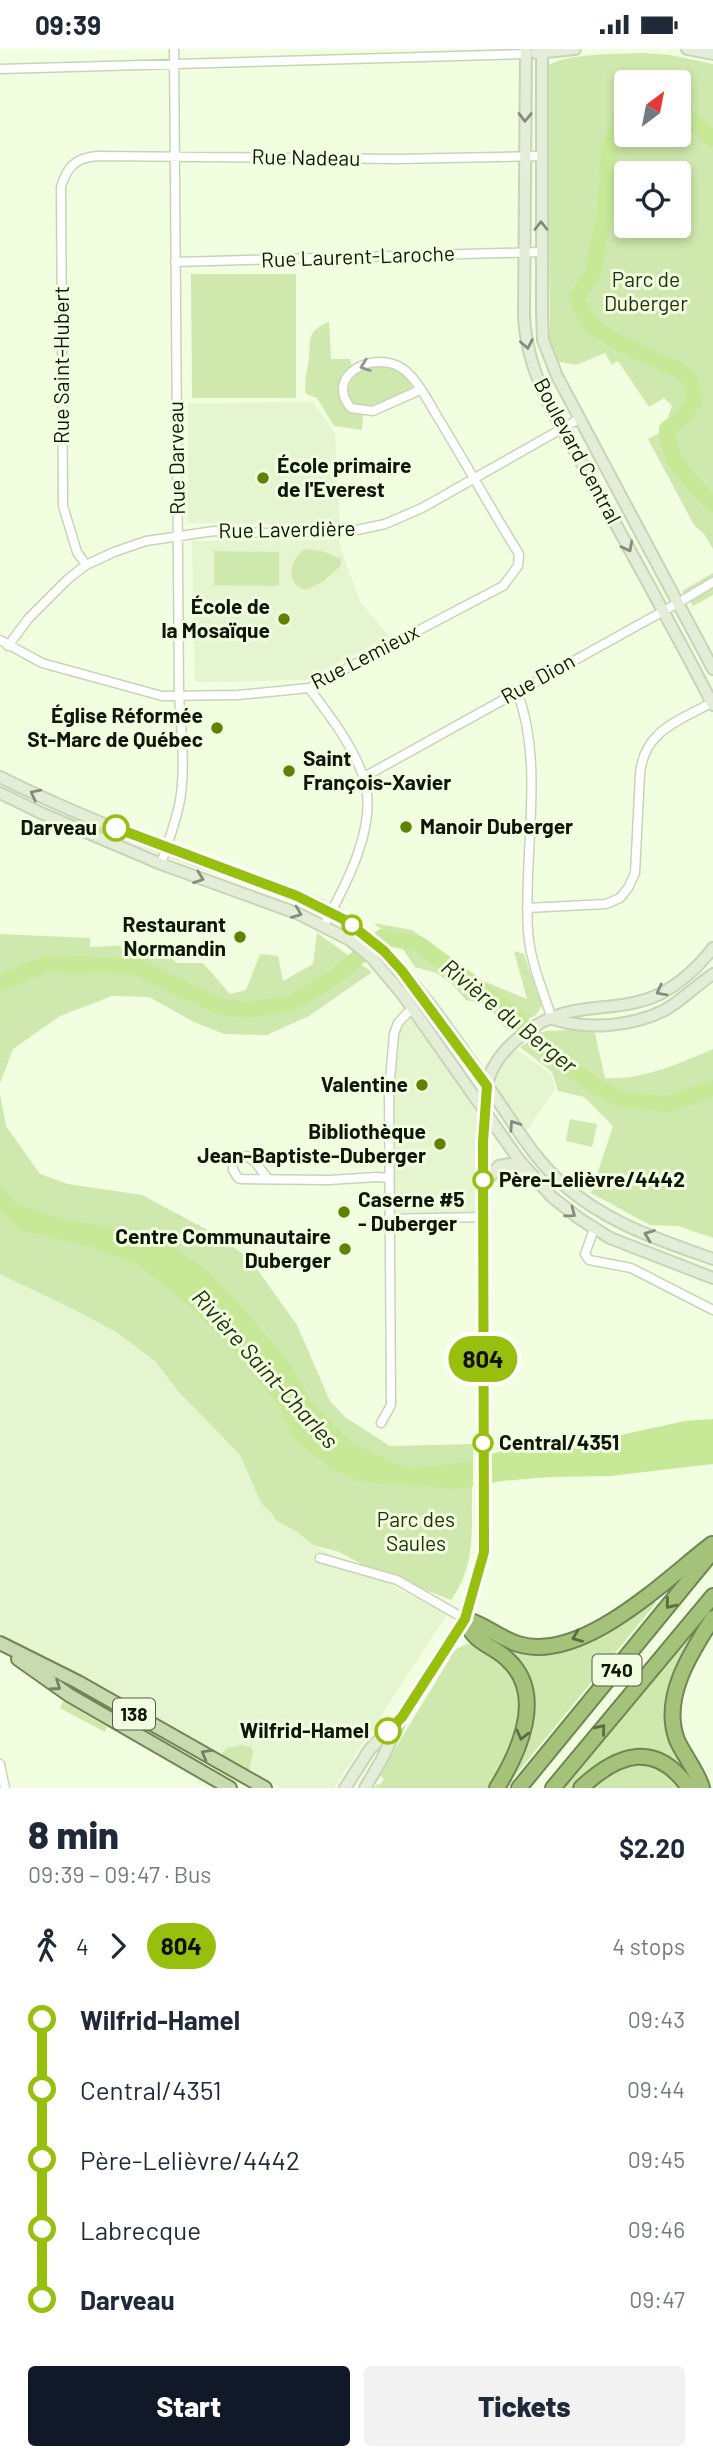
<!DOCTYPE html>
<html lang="en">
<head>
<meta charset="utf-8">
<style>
  :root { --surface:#fff; --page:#f2f2f3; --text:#1f2937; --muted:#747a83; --accent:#111827 }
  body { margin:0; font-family:Barlow,sans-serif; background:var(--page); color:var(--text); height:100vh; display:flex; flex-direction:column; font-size:26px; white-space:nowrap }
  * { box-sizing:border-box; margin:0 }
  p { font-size:23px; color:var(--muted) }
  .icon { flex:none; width:38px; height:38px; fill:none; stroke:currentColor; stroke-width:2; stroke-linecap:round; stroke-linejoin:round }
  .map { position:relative; height:1739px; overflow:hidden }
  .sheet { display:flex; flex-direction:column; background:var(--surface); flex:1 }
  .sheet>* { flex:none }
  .badge { padding:0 14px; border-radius:23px; font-size:24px; line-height:46px }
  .needle { width:46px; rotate:32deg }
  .fabs { position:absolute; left:614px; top:21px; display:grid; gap:14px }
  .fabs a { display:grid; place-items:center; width:77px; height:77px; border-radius:7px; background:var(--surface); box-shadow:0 4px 10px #0003; font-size:35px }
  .map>.badge { position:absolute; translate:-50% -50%; box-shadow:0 0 0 4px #fff }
  .legs { display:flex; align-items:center; gap:10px; height:77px; padding:0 28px; font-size:23px }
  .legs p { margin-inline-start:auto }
  .head { display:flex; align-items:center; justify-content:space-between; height:119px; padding:0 28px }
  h1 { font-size:38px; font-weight:800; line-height:52px }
  .button { display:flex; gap:14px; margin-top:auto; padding:14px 28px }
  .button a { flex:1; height:80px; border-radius:7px; background:var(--accent); color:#fff; font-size:28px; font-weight:800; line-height:80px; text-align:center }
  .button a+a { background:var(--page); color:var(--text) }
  ul { padding:0 28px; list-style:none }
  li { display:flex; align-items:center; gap:24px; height:70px; font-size:26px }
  li i { display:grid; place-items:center; width:10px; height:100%; margin:0 9px; background:currentColor }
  li i::after { content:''; width:18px; height:18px; margin:-9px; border:5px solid; border-radius:50%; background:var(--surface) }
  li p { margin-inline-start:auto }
  li:first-child i { background:linear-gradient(#0000 50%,currentColor 0) }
  li:last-child i { background:linear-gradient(currentColor 50%,#0000 0) }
  .status { display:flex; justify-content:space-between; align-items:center; height:49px; padding:0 35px; background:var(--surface); direction:ltr }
  .status svg { height:19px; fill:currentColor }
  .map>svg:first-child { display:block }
  .built { fill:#e4f5cf }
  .green { fill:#cfe8ad; fill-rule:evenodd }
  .water { fill:#c7e997 }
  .pier { fill:#f1ffe0 }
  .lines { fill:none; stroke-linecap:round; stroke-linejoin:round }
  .river { stroke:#c7e997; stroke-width:16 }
  .street-casing { stroke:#c7d5b7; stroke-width:11 }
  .secondary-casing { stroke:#c7d5b7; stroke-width:14 }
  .primary-casing { stroke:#718653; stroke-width:16 }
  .highway-casing { stroke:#718653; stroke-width:18 }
  .street { stroke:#fff; stroke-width:8 }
  .secondary { stroke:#e4edd7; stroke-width:10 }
  .primary { stroke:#c8daaf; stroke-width:12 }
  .highway { stroke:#a4c27a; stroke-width:14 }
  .oneway { stroke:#858c7b }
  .oneway2 { stroke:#949691 }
  .oneway3 { stroke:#5a6c42 }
  .oneway4 { stroke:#768265 }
  .line-1-casing { stroke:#fff; stroke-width:16 }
  .line-1 { stroke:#97bf0d; stroke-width:10 }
  .poi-dot { fill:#5e8301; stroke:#f1ffe0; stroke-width:2.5 }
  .stop-1-dot { fill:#fff; stroke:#97bf0d; stroke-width:3.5 }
  .labels { text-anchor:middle; stroke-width:6; stroke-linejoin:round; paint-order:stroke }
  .shield { fill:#f1ffe0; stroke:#545c4b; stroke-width:2 }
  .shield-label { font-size:19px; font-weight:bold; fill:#11160b }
  .street-label { font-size:21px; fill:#11160b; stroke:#f1ffe0 }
  .park-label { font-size:21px; fill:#24310f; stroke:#f1ffe0 }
  .poi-label { font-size:21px; font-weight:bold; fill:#11160b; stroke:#f1ffe0; text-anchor:end }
  .stop-label { font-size:21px; font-weight:bold; fill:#11160b; stroke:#f1ffe0; text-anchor:end }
  .water-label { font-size:23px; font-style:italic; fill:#263311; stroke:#f1ffe0 }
</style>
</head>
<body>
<div class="status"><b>09:39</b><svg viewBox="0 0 49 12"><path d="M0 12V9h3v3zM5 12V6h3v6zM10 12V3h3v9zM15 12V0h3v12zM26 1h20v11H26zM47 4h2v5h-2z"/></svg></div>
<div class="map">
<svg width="713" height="1739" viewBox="0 0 713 1739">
  <rect width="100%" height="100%" fill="#f1ffe0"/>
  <path class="built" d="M313,353l22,31 5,92 -152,-2v-120z
    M338,491l22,62 29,34 -83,44 -111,2 -3,-141z
    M412,959l73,104v111l-97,2 6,-191z
    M510,996l41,29 4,15 -33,48 -35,-51z
    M0,1225l77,37 39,21 39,29 23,30 62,64 21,48 52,42 134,69 -113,174h-54l-202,-106 -78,-49z"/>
  <path class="green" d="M643,4l27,2 43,9v485l-9,-15 -10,-9 -46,-86 15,-8 9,-25 -8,-8 -15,9 -31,-46 -6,4 -7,-12 -29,12 -20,-4 -6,-18 -3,-276c14,-14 75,-13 96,-14zM626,33h53v53h-53zM626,124h53v53h-53z
    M191,225h105v124h-104z
    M329,273l2,37h19l2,7 -10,11 -3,22 12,13 12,2 -1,16 -28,-4 -17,-28 -11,-4c-2,-12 0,-18 2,-29 5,-23 -6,-32 21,-43z
    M380,316c17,4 25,8 33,24 -21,9 -43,25 -65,11 -3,-22 12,-31 32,-35z
    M304,500l18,2 19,8v6l-17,16 -18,9c-22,-6 -16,-30 -2,-41z
    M214,502l65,1v34l-65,-1z
    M713,524v22l-20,11 -11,-15z
    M374,874l38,7 69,50 46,19 -13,-48 10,3 18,52 -6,9 -29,15 -21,-26 -20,-4 -15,-17 -15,-10 -21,-6 -15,-22z
    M317,884l55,39 -63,44 -42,19 -43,-1 -30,-12 -45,-25 -37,-1 -52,20 -47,33 -13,34v-149l90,4v9l64,-3 23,19h26l27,31 16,-4 14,-36 18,2 5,25 30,-17z
    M594,980l11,49c38,2 73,-14 108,-29v189l-35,-12 -28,-1 -59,-32 22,-67 -29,-29 -26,-6 -6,-19 -32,-25 25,-16z
    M0,1045l6,32 34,48 28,10 74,11 71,38 36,25 48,67 33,76 15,16 45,29 83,-2 1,17 -20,5 -50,3 -53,-24 -40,-40 -104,-131 -194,-68 -13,-15z
    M570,1070l27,5 -5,23 -26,-6z
    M0,1158l139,55 44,34 53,52 44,55 18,36 174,46c-1,42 5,79 -21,115l-84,-33 -28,-15 -26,-7 -17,-14 -19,-10 -6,-9 -10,-9 -21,-48 -62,-64 -23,-30 -39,-29 -39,-21 -77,-37z
    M653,1551l3,3 -142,174 -5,-3 21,-59 -28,-66 2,-4 25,7z
    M690,1588l4,3 -25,62 15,63 -4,3 -32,-16 -73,36h-12z
    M466,1595c11,0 20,7 29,13 51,30 14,92 -3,131h-118l3,-4 3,1 4,-6 -5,-4 76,-125z
    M63,1652l44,26 -2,5 -45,-24z
    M242,1696l9,2 2,5 -4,19 -28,-16 6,-7z
    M640,1712l23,7 18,20h-92l22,-20z"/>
  <path class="water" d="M0,1136l15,18 42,15 60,11 54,16 38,27 39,42 42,50 23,40 39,39 52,24 50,-3 71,-19 91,-9 69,-15 28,-2v45l-103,12 -60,1 -49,4 -41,8 -99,-7 -31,-14 -34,-28 -21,-39 -42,-52 -53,-52 -43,-33 -45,-17 -73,-17 -19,-19z"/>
  <path class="pier" d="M491,1402v35l-18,4v-35z"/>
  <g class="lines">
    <path class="river" d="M626,57l-3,3 -14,42 -4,63 -13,61 -15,23 12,26 31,20 57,25 13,10 4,22 -11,16 -16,12c0,31 25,55 46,75
      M679,60l34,30
      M0,934l46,-19 89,2 83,40 28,4 46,-7 43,-26 47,-40 37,7 87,64 55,55 44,29 19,8 44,4 45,-16"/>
    <defs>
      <path id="street" d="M0,20l526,-15
        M175,213l366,-10
        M86,516l-9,-13 -14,-46 -2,-319c6,-20 14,-29 36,-31l300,3 145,-3
        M0,591l42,23 120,33 76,-1 71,-7 194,-102 15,-20 1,-12c-28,-45 -54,-92 -82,-138 -10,-16 -19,-36 -34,-47 -28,-20 -80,6 -52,39l22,3 47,-21
        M8,597l20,-27 40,-40 18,-14 28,-13 32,-11 68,-10 52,2 91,-3 28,-6 37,-16 157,-89
        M309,639c20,27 43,56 54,88 17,46 -17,109 -39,149
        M517,642c28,74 6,162 11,240 2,31 15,59 24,88
        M364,728l314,-174 35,-21
        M161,815c7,-23 17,-46 20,-70 4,-32 0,-67 -2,-99l-5,-646
        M527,859l79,-4 14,-6 8,-10 7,-15 5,-99c4,-44 39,-53 73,-72
        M268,1130l-13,-17 -8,-6 -8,2 -6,6v6l5,8 3,1 88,1 48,-3 12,1
        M388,1170l95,-2
        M594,1180l-9,25 4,6 42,8 82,42
        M381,1374l10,-18 -2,-315 5,-56 4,-11 14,-15
        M320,1509l77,22 68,39
        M0,1715l5,24"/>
      <path id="secondary" d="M526,0l-2,267c3,66 43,119 74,176 39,71 78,141 115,213
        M542,0v264l1,27 14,36 156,293
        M687,0l26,5
        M536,4l39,-4
        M0,728c64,32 131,59 199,84 54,19 114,33 159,69 56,43 100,113 140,171 20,29 38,60 65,83 43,39 97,56 150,75
        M0,744l41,20 120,51 138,50 51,26 22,18 31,37 116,165 33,37 28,22 30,19 103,40
        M553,970c35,11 78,8 112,-9 17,-10 32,-25 48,-36
        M483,1136l16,-19 11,-2 14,7
        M345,1739l25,-39 25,-25
        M365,1739l17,-29 20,-42 63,-98 19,-67 -1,-411c1,-22 0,-48 8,-69 13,-28 45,-51 74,-59 31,-8 64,-4 95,-19 21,-11 39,-28 53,-46"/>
      <path id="primary" d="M0,1594l78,39 187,106
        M18,1610l51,36 161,93"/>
      <path id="highway" d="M465,1570c19,5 34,19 53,25 64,20 148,-65 194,-100
        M465,1570c3,6 6,14 11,18 10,9 22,13 31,22 39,35 12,93 -10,129
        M519,1739l194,-237
        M553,1739l160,-192
        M581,1739c37,-35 75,-48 108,0
        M702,1739c-2,-12 -19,-34 -25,-48 -16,-42 14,-88 36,-122"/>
    </defs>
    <use href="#street" class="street-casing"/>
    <use href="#secondary" class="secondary-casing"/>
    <use href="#primary" class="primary-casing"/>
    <use href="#highway" class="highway-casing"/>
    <use href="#street" class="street"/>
    <use href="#secondary" class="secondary"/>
    <use href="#primary" class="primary"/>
    <use href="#highway" class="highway"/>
  </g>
  <defs><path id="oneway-chevron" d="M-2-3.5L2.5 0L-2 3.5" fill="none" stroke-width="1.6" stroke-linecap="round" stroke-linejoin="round" transform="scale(1.75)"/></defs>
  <g class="oneway">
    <use href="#oneway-chevron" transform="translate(525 68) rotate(91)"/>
    <use href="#oneway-chevron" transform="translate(541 177) rotate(-90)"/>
    <use href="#oneway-chevron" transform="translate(527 295) rotate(79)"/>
    <use href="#oneway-chevron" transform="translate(628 498) rotate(62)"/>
    <use href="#oneway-chevron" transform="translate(35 745) rotate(-153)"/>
    <use href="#oneway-chevron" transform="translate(199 829) rotate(20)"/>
    <use href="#oneway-chevron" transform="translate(297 864) rotate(22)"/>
    <use href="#oneway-chevron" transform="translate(661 942) rotate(152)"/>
    <use href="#oneway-chevron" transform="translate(514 1076) rotate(-124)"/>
    <use href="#oneway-chevron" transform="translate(571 1164) rotate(37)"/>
    <use href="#oneway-chevron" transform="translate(649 1186) rotate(-159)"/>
  </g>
  <use class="oneway2" href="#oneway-chevron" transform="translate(365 317) rotate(161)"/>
  <g class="oneway3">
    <use href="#oneway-chevron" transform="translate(670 1555) rotate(129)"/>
    <use href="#oneway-chevron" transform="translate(577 1588) rotate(158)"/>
    <use href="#oneway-chevron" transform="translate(601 1680) rotate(-51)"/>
    <use href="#oneway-chevron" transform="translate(522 1686) rotate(105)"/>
  </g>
  <g class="oneway4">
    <use href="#oneway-chevron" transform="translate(56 1637) rotate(35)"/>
    <use href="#oneway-chevron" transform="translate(206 1705) rotate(-150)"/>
  </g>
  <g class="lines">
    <defs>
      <path id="line-1" d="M116,779l181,68 48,24 39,31 18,20 85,115 -4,56 1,410 -19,67 -63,98 -14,14"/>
    </defs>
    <use href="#line-1" class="line-1-casing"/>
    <use href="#line-1" class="line-1"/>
  </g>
  <g class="poi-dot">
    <circle cx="263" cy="429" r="7"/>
    <circle cx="284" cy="570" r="7"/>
    <circle cx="217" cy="679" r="7"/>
    <circle cx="289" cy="722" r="7"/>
    <circle cx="406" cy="778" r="7"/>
    <circle cx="240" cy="888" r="7"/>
    <circle cx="422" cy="1036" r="7"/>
    <circle cx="440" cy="1095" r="7"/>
    <circle cx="344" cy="1163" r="7"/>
    <circle cx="345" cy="1200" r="7"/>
  </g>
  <g class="stop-1-dot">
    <circle cx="116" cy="779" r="12"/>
    <circle cx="352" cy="876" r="9"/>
    <circle cx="483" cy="1131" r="9"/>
    <circle cx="483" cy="1394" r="9"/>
    <circle cx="388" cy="1682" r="12"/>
  </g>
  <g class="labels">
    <g class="shield">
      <rect x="592.5" y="1605.5" width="49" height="31" rx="5"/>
      <rect x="113" y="1649.5" width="42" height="31" rx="5"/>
    </g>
    <g class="shield-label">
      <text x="617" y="1628">740</text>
      <text x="134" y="1672">138</text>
    </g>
    <g class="street-label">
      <text transform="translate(306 109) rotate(1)" y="7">Rue Nadeau</text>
      <text transform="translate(358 208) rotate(-2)" y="7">Rue Laurent-Laroche</text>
      <text transform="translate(62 316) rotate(-90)" y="7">Rue Saint-Hubert</text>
      <text transform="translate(577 402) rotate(62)" y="7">Boulevard Central</text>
      <text transform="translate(177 409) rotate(-91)" y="7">Rue Darveau</text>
      <text transform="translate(287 481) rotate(-1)" y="7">Rue Laverdière</text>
      <text transform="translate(365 608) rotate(-27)" y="7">Rue Lemieux</text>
      <text transform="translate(538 630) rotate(-29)" y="7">Rue Dion</text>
    </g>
    <g class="park-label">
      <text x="646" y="238">Parc de<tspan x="646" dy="24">Duberger</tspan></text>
      <text x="416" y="1478">Parc des<tspan x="416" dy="24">Saules</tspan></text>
    </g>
    <g class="poi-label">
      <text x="277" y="424" text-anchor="start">École primaire<tspan x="277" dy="24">de l'Everest</tspan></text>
      <text x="270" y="565">École de<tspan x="270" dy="24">la Mosaïque</tspan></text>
      <text x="203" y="674">Église Réformée<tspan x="203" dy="24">St-Marc de Québec</tspan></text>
      <text x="303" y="717" text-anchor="start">Saint<tspan x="303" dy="24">François-Xavier</tspan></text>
      <text x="420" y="785" text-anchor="start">Manoir Duberger</text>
      <text x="226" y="883">Restaurant<tspan x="226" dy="24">Normandin</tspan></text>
      <text x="408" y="1043">Valentine</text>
      <text x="426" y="1090">Bibliothèque<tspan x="426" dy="24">Jean-Baptiste-Duberger</tspan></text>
      <text x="358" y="1158" text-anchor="start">Caserne #5<tspan x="358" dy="24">- Duberger</tspan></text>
      <text x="331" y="1195">Centre Communautaire<tspan x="331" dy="24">Duberger</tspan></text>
    </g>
    <g class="stop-label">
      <text x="97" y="786">Darveau</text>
      <text x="499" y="1138" text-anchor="start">Père-Lelièvre/4442</text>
      <text x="499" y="1401" text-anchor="start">Central/4351</text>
      <text x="369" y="1689">Wilfrid-Hamel</text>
    </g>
    <g class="water-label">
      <text transform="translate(509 967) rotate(39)" y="8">Rivière du Berger</text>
      <text transform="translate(265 1320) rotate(48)" y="8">Rivière Saint-Charles</text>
    </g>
  </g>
</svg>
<div class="fabs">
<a><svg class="needle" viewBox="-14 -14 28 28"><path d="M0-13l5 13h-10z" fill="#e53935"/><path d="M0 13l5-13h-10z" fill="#747a83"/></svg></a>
<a><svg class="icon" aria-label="locate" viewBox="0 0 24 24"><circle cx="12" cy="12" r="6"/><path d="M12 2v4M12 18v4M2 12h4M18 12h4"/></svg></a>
</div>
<b class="badge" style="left:483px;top:1310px;background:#97bf0d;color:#111">804</b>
</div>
<section class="sheet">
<div class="head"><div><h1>8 min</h1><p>09:39 – 09:47 · Bus</p></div><b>$2.20</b></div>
<div class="legs"><svg class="icon" aria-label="walk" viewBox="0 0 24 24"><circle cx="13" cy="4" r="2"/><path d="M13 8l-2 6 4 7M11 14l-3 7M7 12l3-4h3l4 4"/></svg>4<svg class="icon" aria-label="forward" viewBox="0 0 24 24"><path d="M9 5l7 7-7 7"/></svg><b class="badge" style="background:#97bf0d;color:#111">804</b><p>4 stops</p></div>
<ul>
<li><i style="color:#97bf0d"></i><b>Wilfrid-Hamel</b><p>09:43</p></li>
<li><i style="color:#97bf0d"></i><span>Central/4351</span><p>09:44</p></li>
<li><i style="color:#97bf0d"></i><span>Père-Lelièvre/4442</span><p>09:45</p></li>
<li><i style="color:#97bf0d"></i><span>Labrecque</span><p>09:46</p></li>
<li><i style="color:#97bf0d"></i><b>Darveau</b><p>09:47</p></li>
</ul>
<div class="button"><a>Start</a><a>Tickets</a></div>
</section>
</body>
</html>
